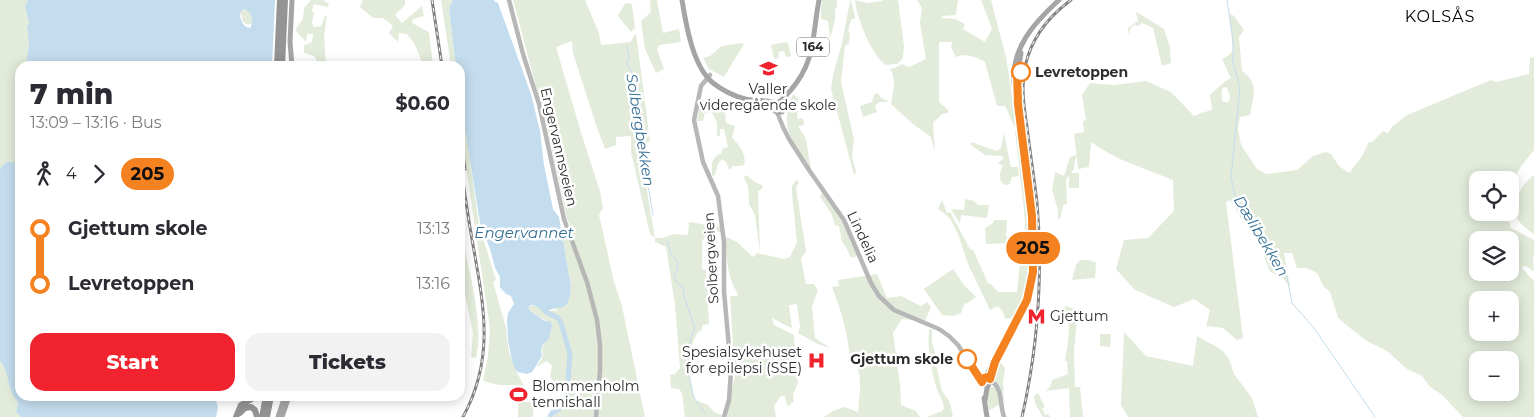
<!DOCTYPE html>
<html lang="en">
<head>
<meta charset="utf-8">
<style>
  :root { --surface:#fff; --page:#f2f2f3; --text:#2b2b33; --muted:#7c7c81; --accent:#f1232f }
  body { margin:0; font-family:Montserrat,sans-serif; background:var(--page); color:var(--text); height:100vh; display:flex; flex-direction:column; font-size:19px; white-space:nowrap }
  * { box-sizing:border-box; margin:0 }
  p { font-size:16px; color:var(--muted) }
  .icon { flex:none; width:28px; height:28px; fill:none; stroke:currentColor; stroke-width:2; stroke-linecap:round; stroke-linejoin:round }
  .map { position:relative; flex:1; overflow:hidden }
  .details { position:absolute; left:15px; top:61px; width:450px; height:340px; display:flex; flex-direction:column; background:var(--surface); border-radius:15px; box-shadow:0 2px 12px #0003 }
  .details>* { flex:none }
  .badge { padding:0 10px; border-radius:16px; font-size:18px; line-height:32px }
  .tools { position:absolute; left:1469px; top:171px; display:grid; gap:10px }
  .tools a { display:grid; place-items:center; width:50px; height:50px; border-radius:10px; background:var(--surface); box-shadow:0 2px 12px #0003; font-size:25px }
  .map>.badge { position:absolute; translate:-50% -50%; box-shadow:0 0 0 2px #fff }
  .legs { display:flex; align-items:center; gap:8px; height:55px; padding:0 15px; font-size:16px }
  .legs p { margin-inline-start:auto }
  .overview { display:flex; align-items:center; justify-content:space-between; height:85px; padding:0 15px }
  h1 { font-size:28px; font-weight:800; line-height:38px }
  .primary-button { display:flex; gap:10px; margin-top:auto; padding:10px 15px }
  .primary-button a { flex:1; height:58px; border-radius:15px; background:var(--accent); color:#fff; font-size:20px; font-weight:800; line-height:58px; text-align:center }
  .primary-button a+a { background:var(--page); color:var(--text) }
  ul { padding:0 15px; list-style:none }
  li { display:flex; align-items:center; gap:18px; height:55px; font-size:19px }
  li i { display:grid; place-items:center; width:8px; height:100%; margin:0 6px; background:currentColor }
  li i::after { content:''; width:12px; height:12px; margin:-6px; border:4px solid; border-radius:50%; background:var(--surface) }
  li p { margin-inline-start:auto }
  li:first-child i { background:linear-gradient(#0000 50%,currentColor 0) }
  li:last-child i { background:linear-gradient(currentColor 50%,#0000 0) }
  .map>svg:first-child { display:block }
  .green { fill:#e3ecda; fill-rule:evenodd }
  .water { fill:#c4ddee; fill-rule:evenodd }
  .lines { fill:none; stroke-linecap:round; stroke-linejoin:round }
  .stream { stroke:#c4ddee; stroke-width:1 }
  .river { stroke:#c4ddee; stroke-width:5 }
  .secondary { stroke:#b7b7b7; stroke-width:4.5 }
  .primary { stroke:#a5a5a5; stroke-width:5 }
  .highway { stroke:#949494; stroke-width:6 }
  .rail-casing { stroke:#828282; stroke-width:3 }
  .rail { stroke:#fff; stroke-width:1; stroke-dasharray:4; stroke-linecap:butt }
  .line-1-casing { stroke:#fff; stroke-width:11 }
  .line-1 { stroke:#f58220; stroke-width:8 }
  .stop-1-dot { fill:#fff; stroke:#f58220; stroke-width:2.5 }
  .labels { text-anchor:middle; stroke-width:5; stroke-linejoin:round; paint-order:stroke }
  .shield { fill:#fff; stroke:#6c6c6c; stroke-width:1 }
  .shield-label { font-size:12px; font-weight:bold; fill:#2d2d2d }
  .stop-label { font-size:14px; font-weight:bold; fill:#2d2d2d; stroke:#fff; text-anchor:start }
  .poi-label { font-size:14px; fill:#2d2d2d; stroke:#fff; text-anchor:start }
  .street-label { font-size:14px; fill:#2d2d2d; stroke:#fff }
  .water-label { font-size:15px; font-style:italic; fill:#366f95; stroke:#fff }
  .quarter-label { font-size:16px; letter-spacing:1px; fill:#000; stroke:#fff }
</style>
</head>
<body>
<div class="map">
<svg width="1534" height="417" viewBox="0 0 1534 417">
  <rect width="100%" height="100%" fill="#fff"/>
  <path class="green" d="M0,0h28l-2,4 3,20 -1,2 1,6v15l-3,19h-6v99l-13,-3 -7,7z
    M311,0h12l6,4 -1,3 -14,-3 -2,6 2,3 -2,10 2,4 7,-1 4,-10h2l-3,20 2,30h-10v-7l-2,-3 -10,-3v-8l8,-3 1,-8h-6l-1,8 -11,-12 8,-11 1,-11z
    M363,0h42v5l-10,10 7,8 20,-17 2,10 -11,3 -1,4 17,9 4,34h-9l-10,-23 -7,-9 -8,-1 -1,9 -9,-9 4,-7 -10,-8h-10l-13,-11z
    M441,0h12l-4,8 7,58h-5z
    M513,0h72l14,33 2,12 29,-3 6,-9 14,108 -5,3 2,11 -5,6 13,77h8l11,-4 14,1 1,-13 32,5v5l-13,-1 -6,11v27l4,1 3,54 -7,1v5l-5,3 -6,14 2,16 -6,2 7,34 14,6 6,7 8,3 -1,2h-36l-3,-24 -3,-4 -8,-1 -1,-13 5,-1 5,-6 -5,-63 -9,-58 -11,-5v-4l-5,-4 -19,-82v-16l-15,1v8l-11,4 -8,-21 -24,-75 -1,-12 -16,6 26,89 18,55 3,17 -4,7 15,67 8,24 23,111h-96v-4l15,-13v-8l-14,-15 2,-11 -5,-5 -11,6 7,-10c-4,-15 8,-17 9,-33l-23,-13 -1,-5h8l10,6 9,-2 2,2 -1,-4 14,-12 1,-9 -10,-57 12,2 -6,-13 -21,-95z
    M650,0h7l6,33 16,-4 2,13 -22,3 -2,4 7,20 -8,4 -11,-24 -4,-28 10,-9z
    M822,0h15v7l-2,2v11l-5,19 -2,-18 -7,-2v-11z
    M851,0l4,17v2h-3l-2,4 -2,8 2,2 -1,10 -4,3 -4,35 13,59 -2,17 4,15 -2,3 -23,-86 2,-14 9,-32 8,-42z
    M855,0l12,3 15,-2 1,-1h15l6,47 -1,11 -6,6 -11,1c-14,-8 -30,-49 -31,-65z
    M917,0h41l-2,15 -14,1v2l13,1 10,5 -2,5 22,13 7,-13 -11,-29h10l15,57 11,72c-6,-7 -8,-16 -12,-23h-8l-12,-44c-10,-5 -18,-9 -29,-5l-5,-10 1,-5h-13v60l9,8v3l-6,1 -9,9 2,30 -4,-16 -18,-13 -22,-20c2,-13 6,-24 -1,-35l5,-1 7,-4 7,3 17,-8 -6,-36 2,-15z
    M626,3l6,1 3,24 -4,4 -13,-16 5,-9z
    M1130,8l34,21 6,18 1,16 -9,3 -9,-38 -11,-5 -4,3 -4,-1 -3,3 -2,7 -1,-7 10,-7 -2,-9z
    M246,9c5,3 6,9 6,15 -7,1 -5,1 -10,-4v-4l-2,-2 1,-3z
    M1229,13l5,3 10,14 -5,7 3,34c18,12 11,26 8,44l-10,2 -2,12 3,16 16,24 9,5 31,-4 16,-14 13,-4 5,2 8,12 10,7 12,-15 8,-16h3l11,-11 5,2 5,-7 14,-11 84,-35 5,2 33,-8 1,-16 4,-1v93l-14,18 -10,17v-5h-32v32l29,1 4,15 23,12v17h-1l1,15 -8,-6h-2l-2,2 12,13v136h-71l-22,-23 -11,-7 -8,-11 -15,-7 -20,-18 -22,-11 -27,-22 -8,-26 -6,-5 -7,-14 -11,-5h-9l-5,-15h-8l6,34 -8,-10 -12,-5 -14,-39 -14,-13 -9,-16 -4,-4 -3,2 17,136 -6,2 -14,-12 -17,-2 4,-16 -16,-11 -20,8 -39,-17 -19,-21 8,-29 24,-2 26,-27 -1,-31c-31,-13 -54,-18 -82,-38l-2,25 -11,2 -4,-35 10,-2 -1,-11 3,-1 -4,-25 8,-12 24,2 32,-4 25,11 23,24 7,-3 11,-3 -2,-15 13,-12 8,-5 -9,-19 6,-3 5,-6zM1226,87c3,5 6,10 2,15h-4l-2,-1v-13zM1478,240h32v32h-32zM1478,300h32v32h-32zM1478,360h32v32h-32z
    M786,42l2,1 3,13 -5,1 -2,-6 -6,1 1,6 -5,1 -3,-14z
    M741,43l3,1 -20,33 -15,-8 -6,-11 7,-2 12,-10z
    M460,87l19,138 17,55 -3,2 12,42 1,1c1,24 5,39 18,60h-25l-16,-4 5,-25 2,-28 -30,-202z
    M878,93l3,5 9,4h-11l-4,4 2,6 -14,5 -3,-11 12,-4 2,-7z
    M793,94l5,4 -1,16 1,5 5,-1 1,7 -6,1 8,13 5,31c-18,-30 -33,-40 -18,-76z
    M700,100l11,1 14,8 1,14 9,3 -3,12c7,6 15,17 12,27l-4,1h-8l-1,3h-2l-3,-7 -4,-3 -4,5 -3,11 -3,1v-14l4,-6 6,-3v-4l6,-2 -4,-18h-4v7h-3v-13l-5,-11 -7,1 -2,8h-6z
    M1015,131h2c7,46 27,150 -6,187l-6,1 -2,-7 -5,-6 -8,4 -22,-46 -11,-33h-1c-4,-12 -9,-16 -18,-22l4,-9 5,13 3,-1 20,37 3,1 15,33 4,2 6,7h19l5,-49 2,-3 1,-18 -2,-21z
    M1004,133l7,34h7l1,9 -7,1 -2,7 -5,1c-7,-4 -6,-12 -2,-19l-5,-3 5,-4 -1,-3 -17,-1 -14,-10v-3l26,9 4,-3z
    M1076,155l-2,14 -3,4h8v15h-10v-12l-3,3 1,25 -4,1 -3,14h-2v-9l-6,-20 3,-18 9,4 6,-19z
    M746,175l9,7 7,3 1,3 -5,3 2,61 -5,-37 -6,-11 -1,-17 -4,-10z
    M1534,175v59c-6,-4 -14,-9 -17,-17 -5,-15 5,-34 17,-42z
    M796,180l3,2 -3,6 10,63 -5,8 5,25h8l4,6 -6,17 3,31 15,10 -12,-4 -20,-11 2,-6 -3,-23 -8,1 3,23 -3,-1 -17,-9 2,7 20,10 4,48 -5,11 1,8 -3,1v2l-4,1 -2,-10h-4l-7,10 2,11h-51l10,-41 -5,-80h7l1,-2c-12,-19 -11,-37 -13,-58l12,6 16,15 4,-4 27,6 6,-2 7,-15 -5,-48v-8z
    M822,192c16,17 26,42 35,64l-6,2 -5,-11 -4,-5 -3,-16 -4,-1 -4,-12 -11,-16z
    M965,199l9,2 4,4h11l-2,13 -26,-3 -1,9 -9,-15 13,1z
    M994,220h13l-1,17h10l-3,6 -27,1 -1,-16 8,-5z
    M460,228c7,35 25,97 16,130l-5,-1 2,-24 -10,-49 -3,-1z
    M1080,260h10l6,3 -1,15 -23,2 4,-15z
    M953,269l11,16 12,12 -10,7 -1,-1 -4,10 -7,3 -12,-1 -18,-26z
    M877,274l10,24 14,-2 20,10 6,-4 4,5 -6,14 -23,-2 -9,14 7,51 1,21 15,6 4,6h4h-100l9,-6 12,-4 13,5c1,-17 7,-43 -8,-54 -2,-24 -9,-48 -18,-71l7,-1 -1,-6z
    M1065,306l13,4 -4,41 1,36h5l3,30h-13l-1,-29 -23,3 4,-4 2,-7 16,-6 -1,-13h-2l3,-20 1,-14 -2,-8 -5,1z
    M932,329v14l4,13 -3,2c3,3 7,23 8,29 1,6 6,10 8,14 2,4 3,11 4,16h-27l16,-6 2,-3c-1,-8 -6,-15 -8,-22 -5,-17 -9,-39 -7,-56z
    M1124,332l22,24 47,10 4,-30 25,14 7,9 5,15 18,24 6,19h-130l-7,-12z
    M1100,334h11l-1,13 -10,-1z
    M0,361c10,11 7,30 18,41l-2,10 5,5h-21z
    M1001,363l4,5 -2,15 1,6 -1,2 2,15 -3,-13 -9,-14 4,-3v-3l-4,-2 3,-7z
    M989,387h5l5,6 1,11 -10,6h-1l-2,-10z
    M1038,393l7,14 -3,1 3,7 3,-1 2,3h-7l-8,-14 -1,-7z
    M518,402h16l-1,15h-15z"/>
  <path class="water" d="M28,0h247l-3,66h-246l3,-22 -2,-18 2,-2 -4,-18zM244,9l6,4c2,5 3,10 0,15 -7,-1 -10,-8 -10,-15z
    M453,0h41v1l4,2 33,91 9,37 4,34 9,44 6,8 12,70 -1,9 -3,8 -4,3 -11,2 -6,3h-3l-7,-6 -5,-1 -3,2 2,4 15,10 6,1 1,4 -3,13 -6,5 -2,6 1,6 -10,16 -5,2 -9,-2 -3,-3 -3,-8 -4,-21 -1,-20 1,-7 6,-9 -3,-8 -5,-2 -6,-7v-10l-5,-9 -5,-19 -10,-26 -19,-120 -1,-37h-4l-7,-58z
    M7,162h6l7,2v70l-4,-1 4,4v159h195l3,12 -2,9h-195l-5,-5 2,-10c-11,-11 -8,-29 -18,-41v-192l4,-5z"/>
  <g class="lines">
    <path class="stream" d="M1227,0l6,40v23l7,24 -9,89 4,22 18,24 11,24 23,31 5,26 22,25 61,89
      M627,46l2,12 -2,5 6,12 10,63v17l10,60
      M667,241l4,13 7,9 -1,7 -3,6 3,7 6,4 1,9 11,32c-10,17 -7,50 -1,69 2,6 7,11 11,16"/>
    <path class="river" d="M546,312l12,6 3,5 9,31 -3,44 -8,11 -7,4 -2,4"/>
    <path class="secondary" d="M509,0l14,54 16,50 25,115 23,63 10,38 3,25v26l-4,46
      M710,75l-9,11 -7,34 9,42 15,34 6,46v49l7,80 -2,29 -5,17
      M777,112l6,15 6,12 20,31 35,50 27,63 8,13 15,14 45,19 10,7 9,9 24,37
      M990,380c14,9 9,23 14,37"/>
    <path class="primary" d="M292,0l-2,42 2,24
      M682,0c4,25 11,67 31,83 9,7 21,13 32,16 11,3 21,0 31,4
      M1017,76l4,-23
      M764,102l9,5 2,4 2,1h5l2,-5 -1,-3 -4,-2 -4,2 -2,3
      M779,102c5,-3 7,-7 11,-11 26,-29 22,-55 29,-91
      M985,377c15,-26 34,-52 43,-81 11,-36 5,-77 0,-114 -4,-33 -9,-65 -14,-98 -3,-36 20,-61 45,-84
      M984,398l3,19
      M985,400l2,-12 3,-6 -2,-4h-4l-2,2 1,4 5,1
      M278,417l7,-21
      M282,417l7,-21"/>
    <path class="highway" d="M277,66l3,-66
      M282,66l3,-66
      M240,413l5,-5 6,-1 4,3 2,7
      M236,417l5,-12 16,-9
      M262,417l4,-21
      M267,417l4,-21"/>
    <defs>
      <path id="rail" d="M432,0l10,66
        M460,136l5,33
        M460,161c4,28 8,56 13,84 11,62 22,113 -10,172
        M1022,417c16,-70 21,-143 15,-215 -3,-25 -7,-50 -10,-75 -3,-20 -6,-40 -2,-60 6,-29 23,-50 46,-67"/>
    </defs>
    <use href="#rail" class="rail-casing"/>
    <use href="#rail" class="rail"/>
  </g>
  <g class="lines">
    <defs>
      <path id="line-1" d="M967,359l15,23 2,-4 3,-1 3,2 5,-17 32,-62 6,-28 -1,-56 -14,-112 -1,-32h4"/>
    </defs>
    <use href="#line-1" class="line-1-casing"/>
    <use href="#line-1" class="line-1"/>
  </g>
  <defs>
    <symbol id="school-bare" viewBox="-9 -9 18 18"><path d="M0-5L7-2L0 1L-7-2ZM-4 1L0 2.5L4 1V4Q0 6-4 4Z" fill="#f1232f" stroke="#fff" stroke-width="2.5" paint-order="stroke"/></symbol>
    <symbol id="metro-bare" viewBox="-9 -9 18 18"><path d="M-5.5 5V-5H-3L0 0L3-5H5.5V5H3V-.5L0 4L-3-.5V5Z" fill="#f1232f" stroke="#fff" stroke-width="2.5" paint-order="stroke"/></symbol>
    <symbol id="hospital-bare" viewBox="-9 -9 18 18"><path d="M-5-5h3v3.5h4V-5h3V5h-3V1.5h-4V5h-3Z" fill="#f1232f" stroke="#fff" stroke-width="2.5" paint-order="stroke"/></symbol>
    <symbol id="stadium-bare" viewBox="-9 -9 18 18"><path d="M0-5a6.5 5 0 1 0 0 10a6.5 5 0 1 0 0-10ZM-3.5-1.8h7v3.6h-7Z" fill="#f1232f" stroke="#fff" stroke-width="2.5" paint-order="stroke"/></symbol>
  </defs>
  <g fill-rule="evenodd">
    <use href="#school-bare" x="756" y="56" width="25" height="25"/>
    <use href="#metro-bare" x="1024" y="304" width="25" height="25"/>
    <use href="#hospital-bare" x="804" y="348" width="25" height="25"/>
    <use href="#stadium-bare" x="506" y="382" width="25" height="25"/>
  </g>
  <g class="stop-1-dot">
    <circle cx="1021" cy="72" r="9"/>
    <circle cx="967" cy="359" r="9"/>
  </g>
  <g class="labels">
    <rect class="shield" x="797" y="37.5" width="32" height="19" rx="4"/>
    <g class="shield-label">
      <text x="813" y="51">164</text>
    </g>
    <g class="stop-label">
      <text x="1035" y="77">Levretoppen</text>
      <text x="953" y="364" text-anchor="end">Gjettum skole</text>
    </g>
    <g class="poi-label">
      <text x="768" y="94" text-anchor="middle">Valler<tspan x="768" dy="16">videregående skole</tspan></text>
      <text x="1050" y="321">Gjettum</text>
      <text x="802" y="357" text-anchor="end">Spesialsykehuset<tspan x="802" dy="16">for epilepsi (SSE)</tspan></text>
      <text x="532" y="391">Blommenholm<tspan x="532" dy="16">tennishall</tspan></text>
    </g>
    <g class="street-label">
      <text transform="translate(559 147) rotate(77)" y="5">Engervannsveien</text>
      <text transform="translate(863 237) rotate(65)" y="5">Lindelia</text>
      <text transform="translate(711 258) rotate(-93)" y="5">Solbergveien</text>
    </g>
    <g class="water-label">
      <text transform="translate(640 130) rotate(81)" y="5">Solbergbekken</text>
      <text x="524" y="238">Engervannet</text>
      <text transform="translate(1261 236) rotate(59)" y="5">Dælibekken</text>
    </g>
    <g class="quarter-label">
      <text x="1440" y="22">KOLSÅS</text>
    </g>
  </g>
</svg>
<div class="tools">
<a><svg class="icon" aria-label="locate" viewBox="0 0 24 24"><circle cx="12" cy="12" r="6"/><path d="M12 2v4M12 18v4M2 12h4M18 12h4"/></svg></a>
<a><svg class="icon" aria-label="layers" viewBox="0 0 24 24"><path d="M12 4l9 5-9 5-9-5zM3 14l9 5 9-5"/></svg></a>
<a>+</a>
<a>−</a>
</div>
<b class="badge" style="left:1033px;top:248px;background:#f58220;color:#111">205</b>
<section class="details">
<div class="overview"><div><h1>7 min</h1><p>13:09 – 13:16 · Bus</p></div><b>$0.60</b></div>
<div class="legs"><svg class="icon" aria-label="walk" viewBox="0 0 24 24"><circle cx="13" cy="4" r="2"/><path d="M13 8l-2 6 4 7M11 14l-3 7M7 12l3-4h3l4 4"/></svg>4<svg class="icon" aria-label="forward" viewBox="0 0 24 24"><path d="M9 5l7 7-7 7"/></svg><b class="badge" style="background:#f58220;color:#111">205</b></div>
<ul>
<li><i style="color:#f58220"></i><b>Gjettum skole</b><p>13:13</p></li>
<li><i style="color:#f58220"></i><b>Levretoppen</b><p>13:16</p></li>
</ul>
<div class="primary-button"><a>Start</a><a>Tickets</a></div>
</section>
</div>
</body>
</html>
